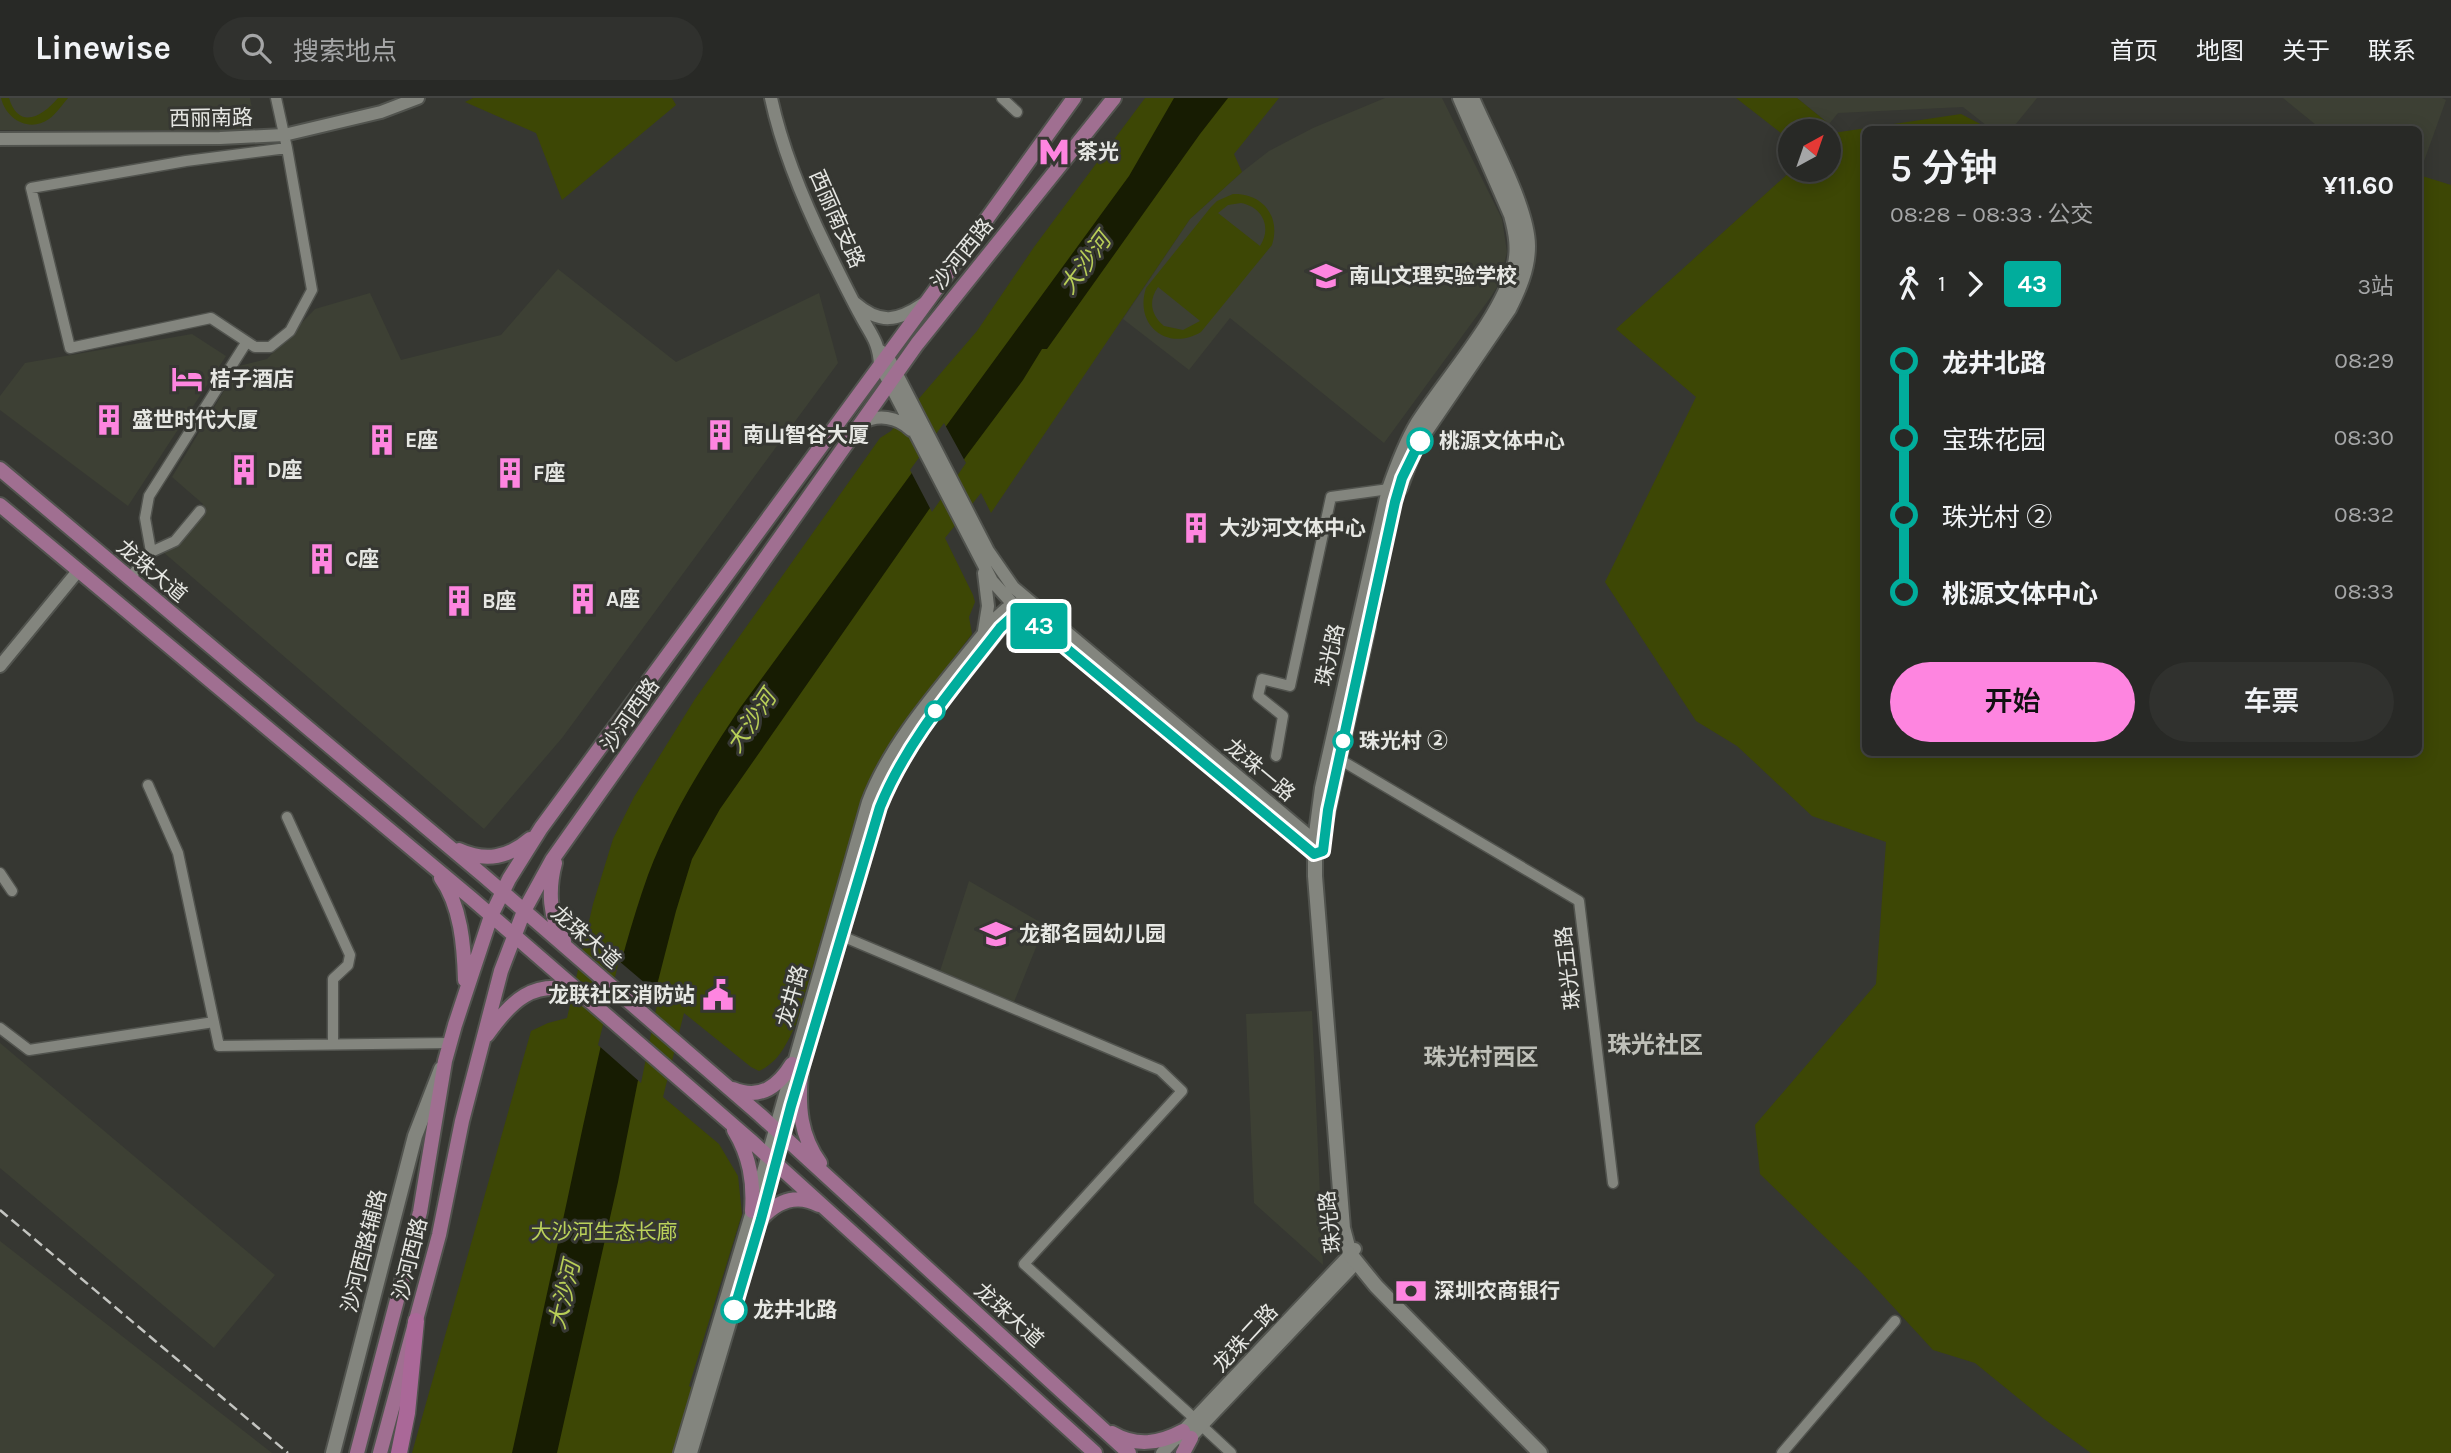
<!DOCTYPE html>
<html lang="zh">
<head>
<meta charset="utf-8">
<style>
  :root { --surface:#282926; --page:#30312e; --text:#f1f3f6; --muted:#a5a6a7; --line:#444543; --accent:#fe85e0 }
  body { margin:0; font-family:Karla,"Noto Sans SC",sans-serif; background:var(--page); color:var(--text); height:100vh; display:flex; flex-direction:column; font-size:26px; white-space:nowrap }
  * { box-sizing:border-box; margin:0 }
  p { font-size:23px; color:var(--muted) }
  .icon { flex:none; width:38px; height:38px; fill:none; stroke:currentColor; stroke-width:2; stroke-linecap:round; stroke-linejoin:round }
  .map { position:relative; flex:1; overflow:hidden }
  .side { position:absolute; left:1862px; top:28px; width:560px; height:630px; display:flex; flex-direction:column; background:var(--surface); border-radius:10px; box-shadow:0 4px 18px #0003,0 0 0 2px var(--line) }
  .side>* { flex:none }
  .badge { padding:0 14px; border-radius:5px; font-size:24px; line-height:46px }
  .needle { width:46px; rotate:40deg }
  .buttons { position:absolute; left:1778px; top:21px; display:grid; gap:14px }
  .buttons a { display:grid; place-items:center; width:63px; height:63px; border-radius:50%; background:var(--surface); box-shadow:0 4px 18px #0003,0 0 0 2px var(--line); font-size:35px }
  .map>.badge { position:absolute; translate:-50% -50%; box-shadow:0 0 0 4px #fff }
  .legs { display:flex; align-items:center; gap:10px; height:77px; padding:0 28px; font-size:23px }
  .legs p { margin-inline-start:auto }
  .head { display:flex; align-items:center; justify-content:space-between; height:119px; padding:0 28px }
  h1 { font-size:38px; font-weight:600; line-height:52px }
  .button { display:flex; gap:14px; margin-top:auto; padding:14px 28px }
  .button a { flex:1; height:80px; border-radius:42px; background:var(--accent); color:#111; font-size:28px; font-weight:600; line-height:80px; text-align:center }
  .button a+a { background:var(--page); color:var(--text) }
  ul { padding:0 28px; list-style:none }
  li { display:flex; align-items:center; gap:24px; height:77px; font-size:26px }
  li i { display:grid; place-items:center; width:10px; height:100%; margin:0 9px; background:currentColor }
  li i::after { content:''; width:18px; height:18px; margin:-9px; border:5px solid; border-radius:50%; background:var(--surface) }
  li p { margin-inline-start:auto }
  li:first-child i { background:linear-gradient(#0000 50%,currentColor 0) }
  li:last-child i { background:linear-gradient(currentColor 50%,#0000 0) }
  header { display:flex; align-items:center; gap:42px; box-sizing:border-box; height:98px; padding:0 35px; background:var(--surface); border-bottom:2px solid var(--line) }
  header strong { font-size:33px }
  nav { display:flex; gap:38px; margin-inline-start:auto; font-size:24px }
  .search { width:490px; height:63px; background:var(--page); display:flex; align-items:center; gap:18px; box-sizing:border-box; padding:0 24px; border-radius:38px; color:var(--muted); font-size:26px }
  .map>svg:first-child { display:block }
  .built { fill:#3d4034 }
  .green { fill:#3d4705; fill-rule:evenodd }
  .water { fill:#171c02 }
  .pier { fill:#363732 }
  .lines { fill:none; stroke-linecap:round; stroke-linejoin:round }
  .minor-casing { stroke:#51534e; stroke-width:13 }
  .tertiary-casing { stroke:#51534e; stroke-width:16 }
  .secondary-casing { stroke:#51534e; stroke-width:18 }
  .primary-casing { stroke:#51534e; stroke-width:18 }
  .trunk-casing { stroke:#51534e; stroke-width:19 }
  .minor { stroke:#83857e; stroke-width:10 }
  .tertiary { stroke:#83857e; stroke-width:12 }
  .secondary { stroke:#83857e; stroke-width:14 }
  .primary { stroke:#a06f91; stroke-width:14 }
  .trunk { stroke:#aa6898; stroke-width:16 }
  .rail { stroke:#c3c4c0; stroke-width:2.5; stroke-dasharray:10 5; stroke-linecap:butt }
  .line-1-casing { stroke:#fff; stroke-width:16 }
  .line-1 { stroke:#01ad9c; stroke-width:10 }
  .stop-1-dot { fill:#fff; stroke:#01ad9c; stroke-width:3.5 }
  .labels { text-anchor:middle; stroke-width:6; stroke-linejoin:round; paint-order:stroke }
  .street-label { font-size:21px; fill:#e6e7e3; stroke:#363732 }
  .poi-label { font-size:21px; font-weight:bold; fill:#e6e7e3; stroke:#363732; text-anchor:start }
  .stop-label { font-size:21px; font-weight:bold; fill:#e6e7e3; stroke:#363732; text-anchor:start }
  .park-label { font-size:21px; fill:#bad15a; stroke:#363732 }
  .water-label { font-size:23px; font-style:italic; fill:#b8ce57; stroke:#363732 }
  .neighbourhood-label { font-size:23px; font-weight:bold; fill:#bfc0b9; stroke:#363732 }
  .quarter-label { font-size:24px; font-weight:bold; fill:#bfc0b9; stroke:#363732 }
</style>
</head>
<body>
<header>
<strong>Linewise</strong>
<div class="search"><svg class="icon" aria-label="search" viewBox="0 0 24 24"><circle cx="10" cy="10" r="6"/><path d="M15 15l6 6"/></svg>搜索地点</div>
<nav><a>首页</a><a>地图</a><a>关于</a><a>联系</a></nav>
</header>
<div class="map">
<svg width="2451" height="1355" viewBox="0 0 2451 1355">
  <rect width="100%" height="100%" fill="#363732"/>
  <path class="built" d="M0,0h250l4,21 -6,11h-248z
    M1385,0h57l60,121 5,33 -8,32 -9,14 -106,145 -154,-125 -41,52 -66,-51 67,-100 52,-47 27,-21 44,-23z
    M1797,0h240l-26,32 -20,-1 -28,-22 -125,6 -9,11z
    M2283,0h159l4,2 -27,75 -1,-45 -97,-1z
    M558,171l118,93 143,-69 19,70 -276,375 -78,91 -322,-278 41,-47 -31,-27 67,-111 28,-7 48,-50 55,-16 31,67 100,-25z
    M192,236l34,22 -98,150 -128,-96v-14l25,-33z
    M969,783l76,44 -31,77 -74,-31z
    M1312,913l11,254 -69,-62 -8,-189z
    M0,945l275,232 -61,73 -214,-180z
    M0,1143l272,212h-272z"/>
  <path class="green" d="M1,0h8c10,33 34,18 49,0h10c-6,7 -12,16 -19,21 -20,14 -43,0 -48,-21z
    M473,0h199l4,7 -114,95 -26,-67 -71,-31z
    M1145,0h134l-45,56 8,18 -52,47 -199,294 -10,-20 -36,45 28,57 2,7 -6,15 3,17 -75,98 -14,22 -22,49 -65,221c-9,19 -17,38 -37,47l-8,-4 -67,-54 -21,84 56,47 19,32 4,38 -53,172 6,4 -19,63h-264l119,-422 17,-8 19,-5 26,-114 20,-65 21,-42 61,-98 185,-261 11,-7 86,-100 57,-84z
    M1736,0h61l32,26 -13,7h-26v9z
    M1961,16l29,15 -124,1v622h552l1,-577 32,10v1268h-360l-47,-34 -69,-56 -42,-13 -71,-77 -102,-99 -5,-49 121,-141 10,-142 -74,-26 -75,-70 -41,-25 -91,-139 91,-185 -80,-68 176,-159h37v-34l4,-3z
    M1233,96c30,-1 48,23 39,51l-71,87c-34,20 -67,-7 -55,-44l65,-81 6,-6zM1241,105c22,4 31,25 19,43l-42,-33 10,-8zM1158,189l41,33 1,1 -17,9 -19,-4c-13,-11 -16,-25 -6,-39z"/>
  <path class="water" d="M1174,0h54l-28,36 -153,215h-5l-19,31 -56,75 -247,354 -28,50 -16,52 -20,78 -38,193 -61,271h-45c24,-109 48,-218 71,-327 19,-84 36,-170 65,-251 23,-61 57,-114 92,-167l389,-532z"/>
  <path class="pier" d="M944,325l22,40 -34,49 -22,-42z
    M619,863l40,34 -18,88 -43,-38z"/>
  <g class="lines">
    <defs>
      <path id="minor" d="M276,0l11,50 25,142 -22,41 -20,16h-15l-44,-29 -141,30 -39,-160 155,-27 101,-13
        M1002,0l15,14
        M151,454l-6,-34 4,-22 97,-153
        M129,481l22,-27 24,-11 25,-30
        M1276,658l7,-40 -25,-20 4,-17 28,7 41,-189 58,-8
        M1339,661l240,142 34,282
        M148,687l30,68 41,193 231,-3
        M287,719l63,138 -2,10 -15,14v65
        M0,775l12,18
        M837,836l323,136 22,21 -158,173 171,155
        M0,930l29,22 185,-28
        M1202,1328l29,27
        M1782,1355l113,-132"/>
      <path id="tertiary" d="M771,0c11,51 33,104 56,151 11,22 22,45 34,67 10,19 18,26 19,49l112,216 20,22 302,251 9,-3 -8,-10 -302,-254 -25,-36 -101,-196 -8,-5
        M0,41l220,-1 64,-3 97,-23 37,-14
        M855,205c25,22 43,18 68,1
        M861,326c16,-11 37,-7 50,6
        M984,533l4,-25 -4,-33
        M0,568l78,-95
        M1185,1345l171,-180
        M680,1355l72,-242 116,-409c25,-67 84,-127 128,-184l10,-9 13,-6
        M691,1355l70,-234 30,-113 89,-299c27,-68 76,-122 121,-179l11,-11 13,-3
        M1162,1355l193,-204"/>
      <path id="secondary" d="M1460,0l51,117c5,18 8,35 3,53 -12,49 -69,112 -97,156 -12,20 -20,42 -28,65l-67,299 -7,53v35l28,352 7,26 26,32 164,167
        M1400,390l13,-35 12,-21 84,-123c10,-20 19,-40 19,-63 0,-39 -40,-110 -56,-148
        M1326,721l42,-192
        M333,1355l82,-317 26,-67"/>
      <path id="primary" d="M0,371l484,407 276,239 369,338
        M0,407l471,393 279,242 345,313
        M459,752c26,12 49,8 71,-11
        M555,765c-7,26 -6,55 9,78
        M441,780c20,28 23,68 24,102
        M487,937c24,-34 46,-56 90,-44
        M801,976c-3,33 -1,61 19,89
        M733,991c27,11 45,-2 59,-25
        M734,1032c16,26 20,52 18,81
        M761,1121c16,-18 35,-26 58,-14
        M1112,1335c24,14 47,11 71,-2
        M357,1355l63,-241 25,-151 10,-36 36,-109 18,-37 32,-51 388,-529 145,-201
        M380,1355l59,-218 23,-114 39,-150 23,-60 28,-51 365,-516 197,-246
        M1183,1355l8,-15"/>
      <path id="trunk" d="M399,1355l8,-40 9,-92"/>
    </defs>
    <use href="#minor" class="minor-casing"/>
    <use href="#tertiary" class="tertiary-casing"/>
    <use href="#secondary" class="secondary-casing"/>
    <use href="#primary" class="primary-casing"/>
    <use href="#trunk" class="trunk-casing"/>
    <use href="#minor" class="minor"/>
    <use href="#tertiary" class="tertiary"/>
    <use href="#secondary" class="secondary"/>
    <use href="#primary" class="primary"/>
    <use href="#trunk" class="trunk"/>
    <path class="rail" d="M0,1112l288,243"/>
  </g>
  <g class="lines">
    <defs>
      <path id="line-1" d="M734,1212l27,-91 30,-113 89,-299c27,-67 76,-122 120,-179l12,-11 13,-3 289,240 9,-3 5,-41 67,-308 7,-24 18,-37"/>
    </defs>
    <use href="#line-1" class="line-1-casing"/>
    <use href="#line-1" class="line-1"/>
  </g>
  <defs>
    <symbol id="metro-bare" viewBox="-9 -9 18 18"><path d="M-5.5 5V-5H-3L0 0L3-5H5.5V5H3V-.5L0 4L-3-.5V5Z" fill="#fe85e0" stroke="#363732" stroke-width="2.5" paint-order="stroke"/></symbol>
    <symbol id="school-bare" viewBox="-9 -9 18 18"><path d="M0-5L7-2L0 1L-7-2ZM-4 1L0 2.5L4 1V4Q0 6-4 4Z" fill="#fe85e0" stroke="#363732" stroke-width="2.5" paint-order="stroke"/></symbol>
    <symbol id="hotel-bare" viewBox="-9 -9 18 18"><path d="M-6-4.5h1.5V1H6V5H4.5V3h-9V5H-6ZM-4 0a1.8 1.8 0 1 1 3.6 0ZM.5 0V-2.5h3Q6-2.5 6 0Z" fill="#fe85e0" stroke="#363732" stroke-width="2.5" paint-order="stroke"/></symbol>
    <symbol id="building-bare" viewBox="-9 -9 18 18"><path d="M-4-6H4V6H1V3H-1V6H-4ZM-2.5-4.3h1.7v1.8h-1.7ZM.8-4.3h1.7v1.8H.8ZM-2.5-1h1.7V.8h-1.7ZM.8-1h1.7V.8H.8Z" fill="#fe85e0" stroke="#363732" stroke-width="2.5" paint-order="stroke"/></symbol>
    <symbol id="civic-bare" viewBox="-9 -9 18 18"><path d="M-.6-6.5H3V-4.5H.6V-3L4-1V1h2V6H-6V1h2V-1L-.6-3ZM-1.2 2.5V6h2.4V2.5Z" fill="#fe85e0" stroke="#363732" stroke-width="2.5" paint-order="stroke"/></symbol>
    <symbol id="bank-bare" viewBox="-9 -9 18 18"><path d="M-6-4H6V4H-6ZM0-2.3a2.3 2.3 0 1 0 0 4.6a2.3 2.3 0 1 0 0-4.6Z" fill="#fe85e0" stroke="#363732" stroke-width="2.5" paint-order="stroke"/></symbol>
  </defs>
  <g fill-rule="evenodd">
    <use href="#metro-bare" x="1032" y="32" width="44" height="44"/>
    <use href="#school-bare" x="1304" y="156" width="44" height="44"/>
    <use href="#hotel-bare" x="165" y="259" width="44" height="44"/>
    <use href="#building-bare" x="87" y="300" width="44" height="44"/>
    <use href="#building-bare" x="698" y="315" width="44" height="44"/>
    <use href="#building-bare" x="360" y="320" width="44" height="44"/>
    <use href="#building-bare" x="222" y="350" width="44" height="44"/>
    <use href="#building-bare" x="488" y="353" width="44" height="44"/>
    <use href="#building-bare" x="1174" y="408" width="44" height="44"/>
    <use href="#building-bare" x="300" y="439" width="44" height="44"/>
    <use href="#building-bare" x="561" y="479" width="44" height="44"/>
    <use href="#building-bare" x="437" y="481" width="44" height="44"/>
    <use href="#school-bare" x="974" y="814" width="44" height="44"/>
    <use href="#civic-bare" x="696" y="875" width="44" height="44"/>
    <use href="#bank-bare" x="1389" y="1171" width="44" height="44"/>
  </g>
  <g class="stop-1-dot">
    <circle cx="1420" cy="343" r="12"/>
    <circle cx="935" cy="613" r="9"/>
    <circle cx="1343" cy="643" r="9"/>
    <circle cx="734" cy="1212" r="12"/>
  </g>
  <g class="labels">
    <g class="street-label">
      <text transform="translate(211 20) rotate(-1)" y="7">西丽南路</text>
      <text transform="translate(837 121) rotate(66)" y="7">西丽南支路</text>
      <text transform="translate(962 156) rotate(-51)" y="7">沙河西路</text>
      <text transform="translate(152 473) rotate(40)" y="7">龙珠大道</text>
      <text transform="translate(1330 557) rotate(-77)" y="7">珠光路</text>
      <text transform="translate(630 617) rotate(-55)" y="7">沙河西路</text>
      <text transform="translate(1260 672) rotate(40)" y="7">龙珠一路</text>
      <text transform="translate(586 839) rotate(41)" y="7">龙珠大道</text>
      <text transform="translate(1568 870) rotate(-97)" y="7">珠光五路</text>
      <text transform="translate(792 898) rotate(-74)" y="7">龙井路</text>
      <text transform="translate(1330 1124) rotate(-96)" y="7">珠光路</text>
      <text transform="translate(364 1153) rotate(-76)" y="7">沙河西路辅路</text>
      <text transform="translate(410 1161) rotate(-76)" y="7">沙河西路</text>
      <text transform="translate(1009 1217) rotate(42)" y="7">龙珠大道</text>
      <text transform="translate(1245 1240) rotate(-47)" y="7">龙珠二路</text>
    </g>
    <g class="poi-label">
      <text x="1077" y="61">茶光</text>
      <text x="1349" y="185">南山文理实验学校</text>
      <text x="210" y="288">桔子酒店</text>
      <text x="132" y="329">盛世时代大厦</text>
      <text x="743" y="344">南山智谷大厦</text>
      <text x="405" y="349">E座</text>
      <text x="267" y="379">D座</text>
      <text x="533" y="382">F座</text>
      <text x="1219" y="437">大沙河文体中心</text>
      <text x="345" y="468">C座</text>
      <text x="606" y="508">A座</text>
      <text x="482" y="510">B座</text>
      <text x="1019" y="843">龙都名园幼儿园</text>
      <text x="695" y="904" text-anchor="end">龙联社区消防站</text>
      <text x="1434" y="1200">深圳农商银行</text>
    </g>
    <g class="stop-label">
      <text x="1439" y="350">桃源文体中心</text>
      <text x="1359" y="650">珠光村 ②</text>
      <text x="753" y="1219">龙井北路</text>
    </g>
    <g class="park-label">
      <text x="604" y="1141">大沙河生态长廊</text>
    </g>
    <g class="water-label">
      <text transform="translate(1085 165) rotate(-54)" y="8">大沙河</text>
      <text transform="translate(751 623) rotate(-56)" y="8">大沙河</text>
      <text transform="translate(564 1197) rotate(-77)" y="8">大沙河</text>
    </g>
    <g class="neighbourhood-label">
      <text x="1481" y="967">珠光村西区</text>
    </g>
    <g class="quarter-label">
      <text x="1655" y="955">珠光社区</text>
    </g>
  </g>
</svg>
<div class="buttons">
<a><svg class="needle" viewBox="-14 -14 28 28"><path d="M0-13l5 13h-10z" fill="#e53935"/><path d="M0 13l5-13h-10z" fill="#a5a6a7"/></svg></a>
</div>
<b class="badge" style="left:1039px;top:528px;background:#01ad9c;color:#fff">43</b>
<section class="side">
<div class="head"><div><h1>5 分钟</h1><p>08:28 – 08:33 · 公交</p></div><b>¥11.60</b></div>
<div class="legs"><svg class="icon" aria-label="walk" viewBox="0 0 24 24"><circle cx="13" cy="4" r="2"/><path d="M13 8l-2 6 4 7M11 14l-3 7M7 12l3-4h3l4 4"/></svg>1<svg class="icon" aria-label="forward" viewBox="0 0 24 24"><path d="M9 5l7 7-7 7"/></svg><b class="badge" style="background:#01ad9c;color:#fff">43</b><p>3站</p></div>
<ul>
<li><i style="color:#01ad9c"></i><b>龙井北路</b><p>08:29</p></li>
<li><i style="color:#01ad9c"></i><span>宝珠花园</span><p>08:30</p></li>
<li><i style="color:#01ad9c"></i><span>珠光村 ②</span><p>08:32</p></li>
<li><i style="color:#01ad9c"></i><b>桃源文体中心</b><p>08:33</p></li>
</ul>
<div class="button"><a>开始</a><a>车票</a></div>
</section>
</div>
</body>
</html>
